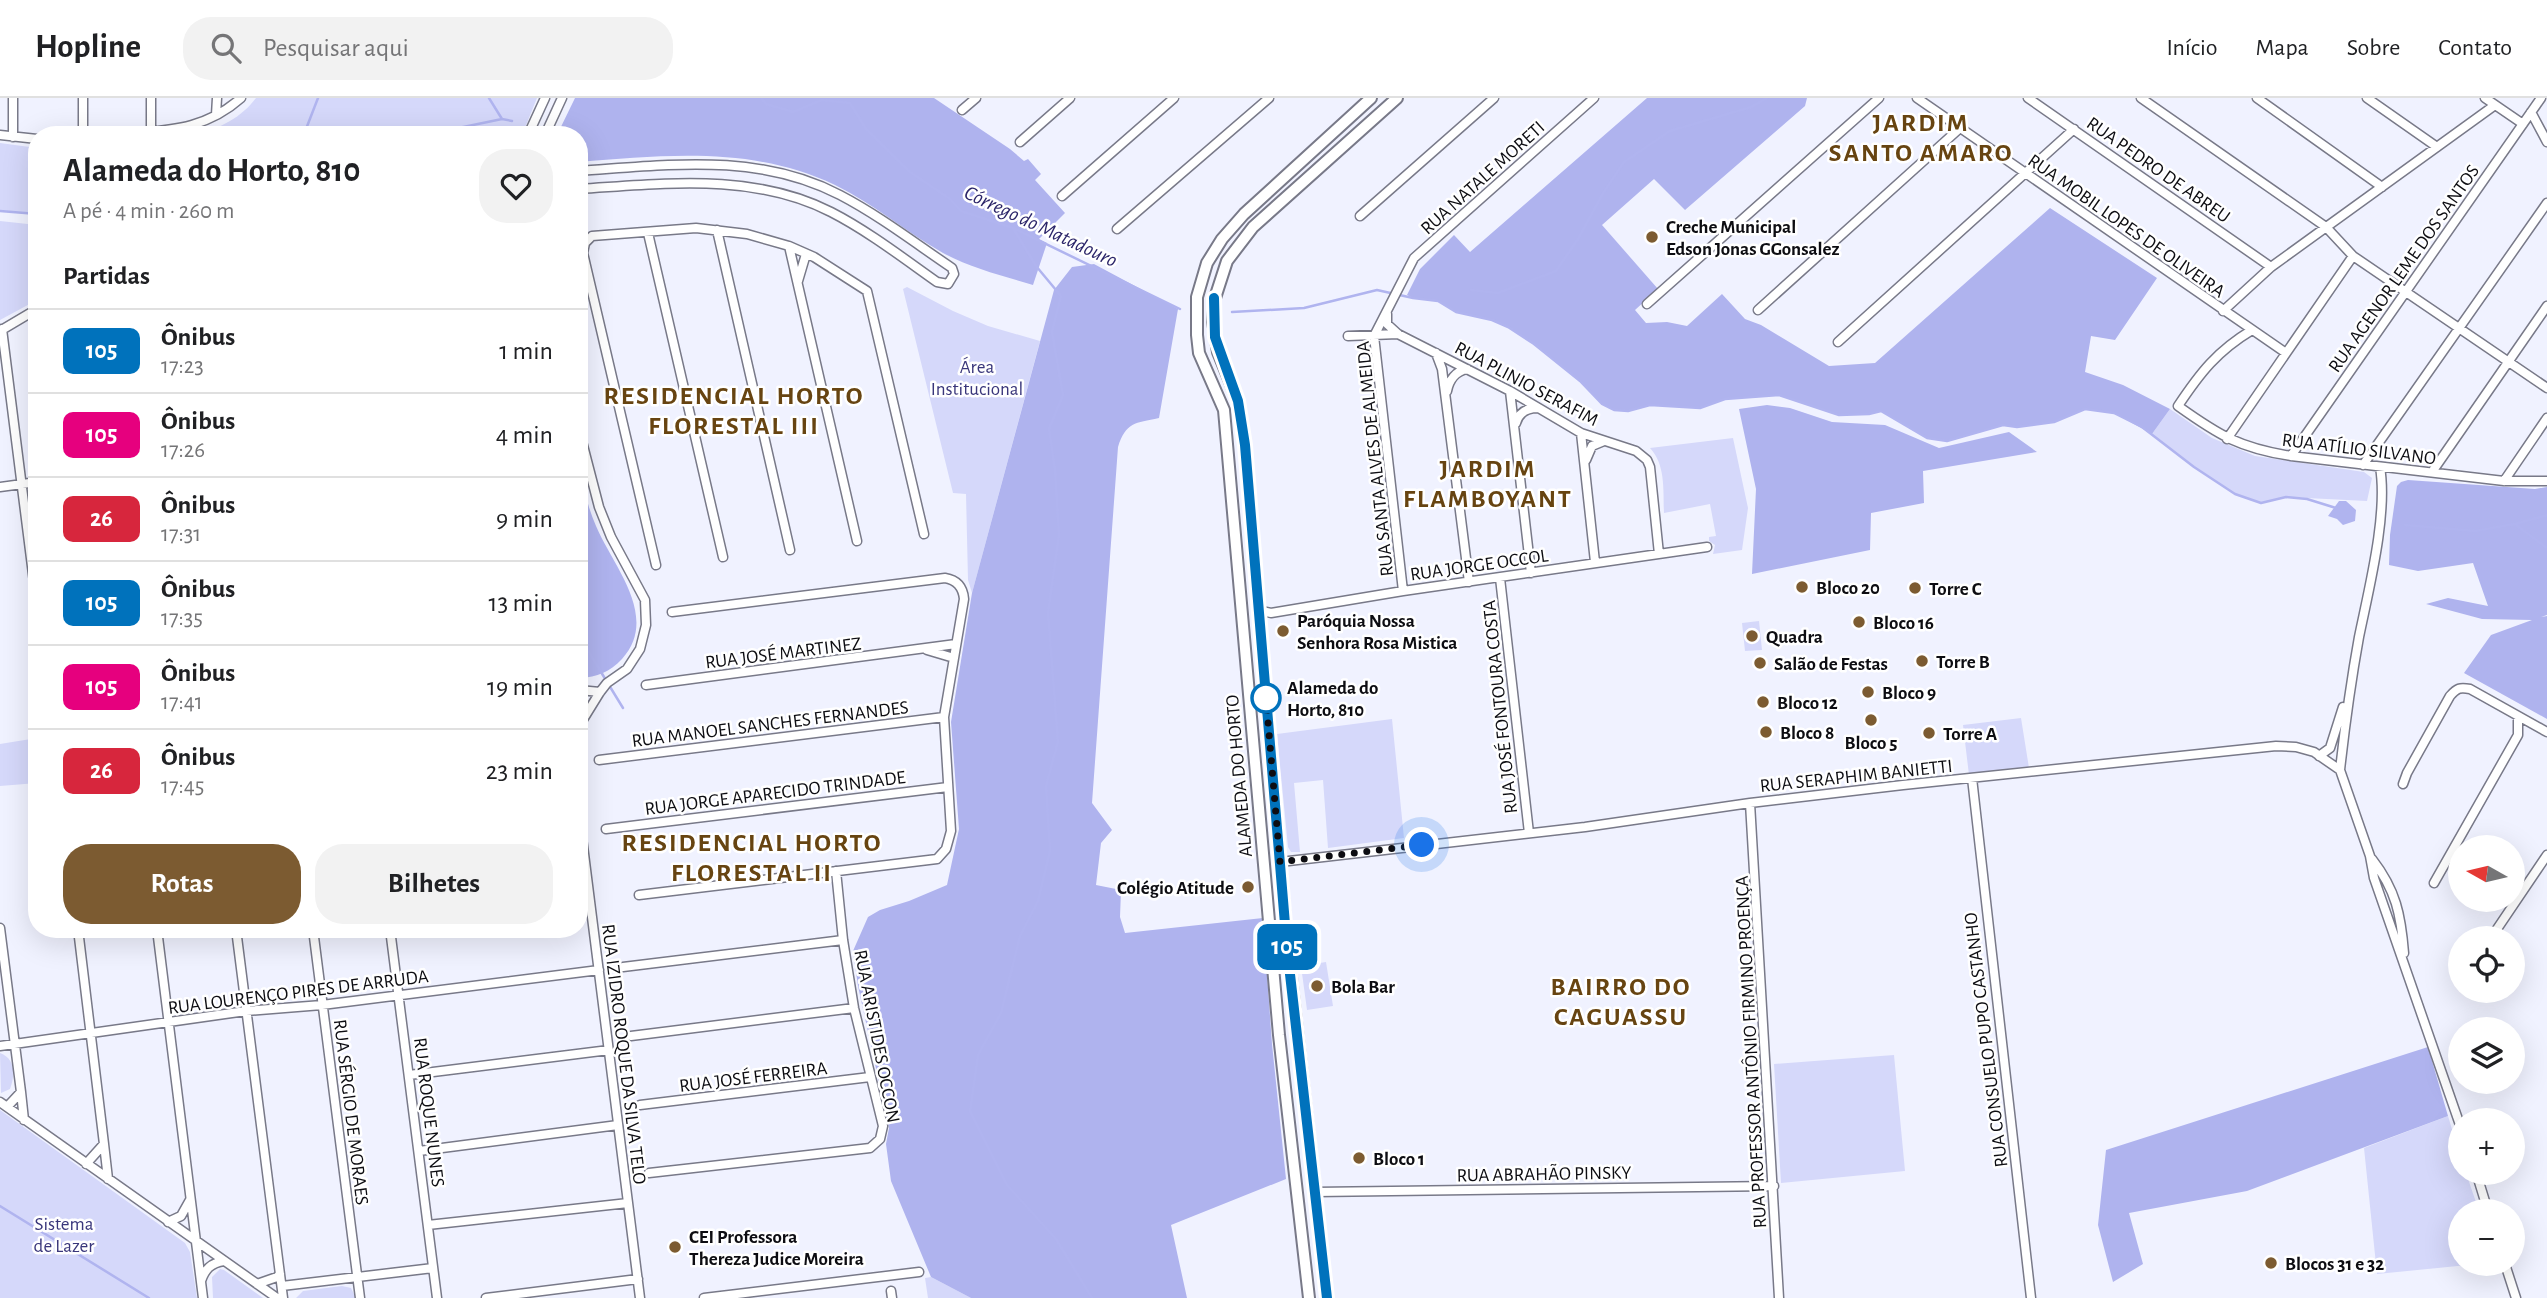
<!DOCTYPE html>
<html lang="pt">
<head>
<meta charset="utf-8">
<style>
  :root { --surface:#fff; --page:#f2f2f2; --text:#202124; --muted:#757577; --line:#e0e0e0; --accent:#7c5b31 }
  body { margin:0; font-family:"Alegreya Sans",sans-serif; background:var(--page); color:var(--text); height:100vh; display:flex; flex-direction:column; font-size:26px; white-space:nowrap }
  * { box-sizing:border-box; margin:0 }
  p { font-size:23px; color:var(--muted) }
  .icon { flex:none; width:38px; height:38px; fill:none; stroke:currentColor; stroke-width:2; stroke-linecap:round; stroke-linejoin:round }
  .map { position:relative; flex:1; overflow:hidden }
  .side { position:absolute; left:28px; top:28px; width:560px; height:812px; display:flex; flex-direction:column; background:var(--surface); border-radius:28px; box-shadow:0 7px 28px #0002 }
  .side>* { flex:none }
  .badge { padding:0 14px; border-radius:10px; font-size:24px; line-height:46px }
  .needle { width:46px; rotate:278deg }
  .controls { position:absolute; left:2448px; top:737px; display:grid; gap:14px }
  .controls a { display:grid; place-items:center; width:77px; height:77px; border-radius:50%; background:var(--surface); box-shadow:0 7px 28px #0002; font-size:35px }
  .you { position:absolute; width:35px; height:35px; margin:-18px; border:5px solid #fff; border-radius:50%; background:#1a73e8; box-shadow:0 0 0 10px #1a73e833 }
  .map>.badge { position:absolute; translate:-50% -50%; box-shadow:0 0 0 4px #fff }
  h2 { padding:0 35px; font-size:26px; line-height:63px }
  .round { display:grid; place-items:center; flex:none; width:74px; height:74px; border-radius:28px; background:var(--page) }
  .overview { display:flex; align-items:center; justify-content:space-between; height:119px; padding:0 35px }
  h1 { font-size:33px; font-weight:700; line-height:52px }
  .button { display:flex; gap:14px; margin-top:auto; padding:14px 35px }
  .button a { flex:1; height:80px; border-radius:28px; background:var(--accent); color:#fff; font-size:28px; font-weight:700; line-height:80px; text-align:center }
  .button a+a { background:var(--page); color:var(--text) }
  ul { padding:0; list-style:none }
  li { display:flex; align-items:center; gap:21px; height:84px; padding:0 35px; border-top:2px solid var(--line) }
  li div { flex:1 }
  li b { display:block; font-size:26px }
  li em { font-style:normal }
  li .badge { min-width:77px; font-weight:700; text-align:center }
  header { display:flex; align-items:center; gap:42px; box-sizing:border-box; height:98px; padding:0 35px; background:var(--surface); border-bottom:2px solid var(--line) }
  header strong { font-size:33px }
  nav { display:flex; gap:38px; margin-inline-start:auto; font-size:24px }
  .search { width:490px; height:63px; background:var(--page); display:flex; align-items:center; gap:18px; box-sizing:border-box; padding:0 24px; border-radius:28px; color:var(--muted); font-size:26px }
  .map>svg:first-child { display:block }
  .green { fill:#d5d8fa }
  .forest { fill:#afb3ee }
  .water { fill:#b0b4ef }
  .lines { fill:none; stroke-linecap:round; stroke-linejoin:round }
  .stream { stroke:#b0b4ef; stroke-width:2.5 }
  .minor-casing { stroke:#787988; stroke-width:11 }
  .secondary-casing { stroke:#787988; stroke-width:14 }
  .minor { stroke:#fff; stroke-width:8 }
  .secondary { stroke:#fff; stroke-width:10 }
  .line-casing { stroke:#fff; stroke-width:16 }
  .line { stroke:#0072bc; stroke-width:10 }
  .walk { stroke:#0d0d12; stroke-width:7; stroke-dasharray:0 12.6 }
  .poi-dot { fill:#7c5b31; stroke:#fff; stroke-width:2.5 }
  .stop-dot { fill:#fff; stroke:#0072bc; stroke-width:3.5 }
  .labels { text-anchor:middle; stroke-width:5; stroke-linejoin:round; paint-order:stroke }
  .street-label { font-size:19px; fill:#0d0d12; stroke:#fff }
  .poi-label { font-size:19px; font-weight:bold; fill:#0d0d12; stroke:#fff; text-anchor:start }
  .park-label { font-size:19px; fill:#39367b; stroke:#fff }
  .stop-label { font-size:19px; font-weight:bold; fill:#0d0d12; stroke:#fff; text-anchor:start }
  .water-label { font-size:21px; font-style:italic; fill:#2b2569; stroke:#fff }
  .district-label { font-size:26px; font-weight:bold; letter-spacing:2px; fill:#674411; stroke:#fff }
</style>
</head>
<body>
<header>
<strong>Hopline</strong>
<div class="search"><svg class="icon" aria-label="search" viewBox="0 0 24 24"><circle cx="10" cy="10" r="6"/><path d="M15 15l6 6"/></svg>Pesquisar aqui</div>
<nav><a>Início</a><a>Mapa</a><a>Sobre</a><a>Contato</a></nav>
</header>
<div class="map">
<svg width="2547" height="1200" viewBox="0 0 2547 1200">
  <rect width="100%" height="100%" fill="#f0f2ff"/>
  <path class="green" d="M256,0h281l-15,37h-95l14,-4 -33,-2 -8,6h-202c23,-8 43,-17 58,-37z
    M0,45l37,5v66l-37,-3z
    M0,123l37,4v75l-37,20z
    M907,189l46,24 35,15 52,15 -68,252 -4,-13 -2,-86 -13,-1 -50,-204z
    M2170,311l42,29 43,18 109,16 8,6 -5,23 -81,-4 -25,6 -26,-9 -41,-27 -42,-33z
    M1733,340l15,70 -6,42 -29,4 2,-9 -6,-4v-4l7,-1 -6,-32 -46,9c-1,-22 2,-48 -14,-65z
    M1759,523l3,29 -17,1 -3,-28z
    M2021,620l8,50 -60,7 -6,-50z
    M1392,621l12,119 -76,10 -5,-68 -29,3 6,69h-9l-3,-5 -11,-113z
    M37,640v45l-37,3v-42z
    M1326,864l7,44 -26,4 -6,-44z
    M0,955c16,6 15,22 10,36l-9,4z
    M1894,957l11,116 -124,12 -7,-119z
    M0,1012l185,133 5,9 7,46h-197z
    M2448,1018l12,40v16l6,1 13,38h-19v53h18l-101,10 -13,-126z
    M220,1171l4,1 39,28h-50l-1,-21z
    M931,1179l40,21h-43l-3,-20z
    M342,1188l9,2 5,10h-60l7,-7z"/>
  <path class="forest" d="M575,0h359l76,51 14,12 4,-2 13,15 -6,6 30,33 -26,26 8,4 -14,42c-30,-9 -62,-17 -90,-32 -37,-21 -69,-49 -108,-68 -81,-39 -169,-30 -256,-23v-27h-22z
    M1647,0h160l-2,8 -120,104 -31,-31 -52,46 56,64 -23,21 11,13 21,-1 20,4 35,-32 23,25 16,6 68,41 46,-3 175,-155 107,70 -42,62 -24,-4 -6,36 38,13 47,24 -18,25 -38,-21 -29,-4 -31,13 -37,5 -15,-2 -55,16 -20,-3 -46,-27 -12,3 -30,1 -60,-20 -54,4 -25,9 -50,-3 -22,6 -14,-1 -12,-6 -22,-23 -46,-37 -26,-17 -16,-7 -36,-8 -18,-11 -25,-3 -6,-3 13,-26 34,-34 16,17z
    M1094,166l84,45 -19,109c-24,5 -33,4 -41,29l-26,356 20,27 -11,13 -5,42 25,5 -1,27 5,16 138,-15 9,126 14,135 -115,46 16,73h-216l-40,-21 -40,-96 -5,-37 3,-16 -31,-142 -5,-35 15,-34 12,-7 29,-9 38,-16 12,-56 -8,-107 21,-129 82,-303 18,-23z
    M1767,307l23,3 42,14 53,3 54,23 70,-16 28,20 -114,19 1,32 -53,10 -1,37 -118,24 4,-85 -17,-80z
    M579,371c5,20 9,39 17,57 17,40 64,91 26,133 -12,13 -25,18 -42,19z
    M2408,382l127,9 12,-2v128l-6,2 6,-1v103l-83,-46 27,-38 41,-15 -50,-1 -56,-15 22,-6 40,8 -15,-43 -55,8 -29,-6 1,-30 7,-49 4,-4z
    M2428,949l20,69 -201,75 -118,22 14,51 -30,18 -15,-57 8,-75z"/>
  <path class="water" d="M2339,403h7l10,9 -1,11 -12,4 -6,-6 -9,-3z"/>
  <g class="lines">
    <path class="stream" d="M489,0l13,21
      M761,0l5,6 27,8 29,-12 28,3 16,26 44,43 40,27 11,12 52,17 167,81
      M297,37l9,-6 12,-31
      M400,37l8,-6 36,2 58,-12 10,2
      M0,113l37,3
      M1013,130l23,38 25,30 -9,36 11,63 -14,34 6,41 4,65 -11,78 10,129 -12,44 4,65 -12,50 -18,35 -19,77 -23,42 -8,56 37,74 49,54 36,59
      M1471,192l27,3 58,-22 22,-32 24,-44 22,-33 46,-31 81,-24 16,-9
      M1232,214l72,-4 73,-18 36,8 25,3 18,11 36,8 16,7 26,17 46,37 22,23 12,6 14,1 22,-6 50,3 25,-9 54,-4 60,20 30,-1 12,-3 46,27 20,3 56,-16 14,2 37,-5 31,-13 29,4 28,14 52,40 41,27 26,9 25,-6 21,2 29,9
      M2405,427l70,6 40,-7 32,-9
      M2516,427l31,23
      M579,534l14,27 30,49
      M0,1108l149,92"/>
    <defs>
      <path id="minor" d="M13,0v39
        M83,0v37
        M151,0v33
        M1917,0l369,255
        M2028,0l243,169
        M2141,0l185,129 27,29 194,132
        M2257,0l125,89
        M2367,0l70,49
        M2485,0l38,26
        M962,12l14,-12
        M2531,14l16,30
        M216,17l1,-17
        M0,37l37,4
        M119,37c47,-5 85,-4 122,-37
        M528,37l17,-37
        M545,37l17,-37
        M1020,44l50,-44
        M579,73c89,-6 179,-19 261,24 40,21 75,48 112,73l2,6 -6,10 -11,-2c-34,-24 -69,-51 -106,-70 -78,-40 -168,-28 -252,-23
        M1062,98l112,-98
        M1360,118l134,-118
        M1117,131l152,-131
        M717,132l73,320
        M648,135l75,324
        M789,148l68,295
        M798,183l8,-27
        M1647,206l232,-206
        M1758,212l202,-182
        M2223,213l48,-44 224,-162
        M1387,216v10l11,10 112,57 71,42 55,18 11,9 3,7 9,87
        M2,231l35,277
        M2252,232c-35,21 -52,43 -74,76 42,30 62,42 113,50l213,25h43
        M0,233l37,-22
        M1348,238l50,-2
        M1838,244l236,-213
        M1436,255l6,16 27,213
        M1447,293c2,-11 9,-20 20,-22
        M1510,293l21,182
        M1516,325c3,-11 11,-15 22,-15
        M579,332l20,77 12,30 34,63 1,25 -6,24 -13,20 -20,14 -7,9 -21,34
        M1581,335l14,129
        M2227,341l126,-183
        M2291,358l250,-358
        M1586,362l6,-14 12,-5
        M2363,367l184,-262
        M2432,374l115,-166
        M2504,383l43,-63
        M0,389l37,-5
        M656,467l-73,-312 2,-10 7,-7 104,-8 51,6 42,12 25,11 53,34 57,243
        M1500,480l29,255
        M1403,493l-29,-255 40,-78 180,-160
        M1259,509l3,4 9,2 132,-22 304,-44
        M927,552l27,8
        M646,587l310,-41
        M579,592l21,2
        M2319,658l11,-8 13,-41
        M599,662l345,-43
        M2340,672c5,-45 11,-89 19,-133 10,-49 29,-123 21,-170
        M1972,680l59,520
        M2403,686l4,-11 43,-77c7,-8 10,-9 20,-7l77,43
        M1750,705l29,495
        M579,716l61,484
        M606,731l342,-42
        M2372,761c24,31 29,56 32,94
        M1280,764l305,-35 165,-24 153,-18 373,-39 20,1 18,5 26,18 30,86 4,22 86,247
        M2434,785l84,-148v-19
        M639,797l298,-36 9,-10 5,-18 -7,-114 20,-118c-1,-12 -7,-19 -19,-21l-273,34
        M0,830l21,164
        M78,831l26,215
        M157,831l46,369
        M236,831l47,369
        M313,831l47,369
        M390,831l47,369
        M2495,834l52,-77
        M623,869l220,-27
        M631,938l223,-28
        M0,948l246,-35 76,-6 277,-35
        M409,977l200,-25
        M0,1004l277,196
        M640,1007l230,-28
        M7,1009l14,-15 3,28
        M419,1053l199,-26
        M86,1066l18,-20 4,35
        M2476,1074l12,39
        M649,1075l221,-25 10,-9 3,-13 -29,-118 -11,-68 -7,-69
        M1315,1094l459,-6
        M168,1124l13,-6 9,-16
        M428,1127l200,-22
        M2505,1166l11,34
        M201,1183c4,-12 10,-18 23,-20
        M257,1186l20,-7 3,-3
        M282,1188l151,-18
        M891,1193l1,7
        M486,1200l152,-19
        M704,1200l215,-26"/>
      <path id="secondary" d="M1309,1200l-30,-263 -55,-625 -25,-57 -2,-18v-38l10,-34 15,-24 22,-25 127,-116
        M1327,1200l-41,-366 -41,-487 -7,-44 -20,-49 -5,-30 2,-24 12,-37 26,-34 144,-129"/>
    </defs>
    <use href="#minor" class="minor-casing"/>
    <use href="#secondary" class="secondary-casing"/>
    <use href="#minor" class="minor"/>
    <use href="#secondary" class="secondary"/>
  </g>
  <g class="lines">
    <defs>
      <path id="line" d="M1214,200l1,39 23,64 7,44 42,503 40,350"/>
    </defs>
    <use href="#line" class="line-casing"/>
    <use href="#line" class="line"/>
    <path class="walk" d="M1266,600l14,164 142,-17"/>
  </g>
  <g class="poi-dot">
    <circle cx="1652" cy="139" r="7"/>
    <circle cx="1802" cy="489" r="7"/>
    <circle cx="1915" cy="490" r="7"/>
    <circle cx="1859" cy="524" r="7"/>
    <circle cx="1283" cy="533" r="7"/>
    <circle cx="1752" cy="538" r="7"/>
    <circle cx="1922" cy="563" r="7"/>
    <circle cx="1760" cy="565" r="7"/>
    <circle cx="1868" cy="594" r="7"/>
    <circle cx="1763" cy="604" r="7"/>
    <circle cx="1871" cy="622" r="7"/>
    <circle cx="1766" cy="634" r="7"/>
    <circle cx="1929" cy="635" r="7"/>
    <circle cx="1248" cy="789" r="7"/>
    <circle cx="1317" cy="888" r="7"/>
    <circle cx="1359" cy="1060" r="7"/>
    <circle cx="675" cy="1149" r="7"/>
    <circle cx="2271" cy="1165" r="7"/>
  </g>
  <circle class="stop-dot" cx="1266" cy="600" r="14"/>
  <g class="labels">
    <g class="street-label">
      <text transform="translate(2159 71) rotate(35)" y="7">RUA PEDRO DE ABREU</text>
      <text transform="translate(1482 79) rotate(-42)" y="7">RUA NATALE MORETI</text>
      <text transform="translate(2127 127) rotate(35)" y="7">RUA MOBIL LOPES DE OLIVEIRA</text>
      <text transform="translate(2403 170) rotate(-55)" y="7">RUA AGENOR LEME DOS SANTOS</text>
      <text transform="translate(1527 285) rotate(28)" y="7">RUA PLINIO SERAFIM</text>
      <text transform="translate(2359 350) rotate(7)" y="7">RUA ATÍLIO SILVANO</text>
      <text transform="translate(1374 361) rotate(-96)" y="7">RUA SANTA ALVES DE ALMEIDA</text>
      <text transform="translate(1479 466) rotate(-8)" y="7">RUA JORGE OCCOL</text>
      <text transform="translate(783 554) rotate(-7)" y="7">RUA JOSÉ MARTINEZ</text>
      <text transform="translate(1499 609) rotate(-96)" y="7">RUA JOSÉ FONTOURA COSTA</text>
      <text transform="translate(770 625) rotate(-7)" y="7">RUA MANOEL SANCHES FERNANDES</text>
      <text transform="translate(1856 677) rotate(-6)" y="7">RUA SERAPHIM BANIETTI</text>
      <text transform="translate(1238 678) rotate(-95)" y="7">ALAMEDA DO HORTO</text>
      <text transform="translate(775 694) rotate(-7)" y="7">RUA JORGE APARECIDO TRINDADE</text>
      <text transform="translate(298 893) rotate(-7)" y="7">RUA LOURENÇO PIRES DE ARRUDA</text>
      <text transform="translate(878 938) rotate(79)" y="7">RUA ARISTIDES OCCON</text>
      <text transform="translate(1985 942) rotate(-97)" y="7">RUA CONSUELO PUPO CASTANHO</text>
      <text transform="translate(1750 954) rotate(-93)" y="7">RUA PROFESSOR ANTÔNIO FIRMINO PROENÇA</text>
      <text transform="translate(625 956) rotate(83)" y="7">RUA IZIDRO ROQUE DA SILVA TELO</text>
      <text transform="translate(753 978) rotate(-7)" y="7">RUA JOSÉ FERREIRA</text>
      <text transform="translate(352 1014) rotate(83)" y="7">RUA SÉRGIO DE MORAES</text>
      <text transform="translate(430 1014) rotate(83)" y="7">RUA ROQUE NUNES</text>
      <text transform="translate(1544 1075) rotate(-1)" y="7">RUA ABRAHÃO PINSKY</text>
    </g>
    <g class="poi-label">
      <text x="1666" y="135">Creche Municipal<tspan x="1666" dy="22">Edson Jonas GGonsalez</tspan></text>
      <text x="1816" y="496">Bloco 20</text>
      <text x="1929" y="497">Torre C</text>
      <text x="1297" y="529">Paróquia Nossa<tspan x="1297" dy="22">Senhora Rosa Mistica</tspan></text>
      <text x="1873" y="531">Bloco 16</text>
      <text x="1766" y="545">Quadra</text>
      <text x="1936" y="570">Torre B</text>
      <text x="1774" y="572">Salão de Festas</text>
      <text x="1882" y="601">Bloco 9</text>
      <text x="1777" y="611">Bloco 12</text>
      <text x="1780" y="641">Bloco 8</text>
      <text x="1943" y="642">Torre A</text>
      <text x="1871" y="651" text-anchor="middle">Bloco 5</text>
      <text x="1234" y="796" text-anchor="end">Colégio Atitude</text>
      <text x="1331" y="895">Bola Bar</text>
      <text x="1373" y="1067">Bloco 1</text>
      <text x="689" y="1145">CEI Professora<tspan x="689" dy="22">Thereza Judice Moreira</tspan></text>
      <text x="2285" y="1172">Blocos 31 e 32</text>
    </g>
    <g class="park-label">
      <text x="977" y="275">Área<tspan x="977" dy="22">Institucional</tspan></text>
      <text x="64" y="1132">Sistema<tspan x="64" dy="22">de Lazer</tspan></text>
    </g>
    <g class="stop-label">
      <text x="1287" y="596">Alameda do<tspan x="1287" dy="22">Horto, 810</tspan></text>
    </g>
    <g class="water-label">
      <text transform="translate(1041 128) rotate(25)" y="7">Córrego do Matadouro</text>
    </g>
    <g class="district-label">
      <text x="1921" y="33">JARDIM<tspan x="1921" dy="30">SANTO AMARO</tspan></text>
      <text x="734" y="306">RESIDENCIAL HORTO<tspan x="734" dy="30">FLORESTAL III</tspan></text>
      <text x="1488" y="379">JARDIM<tspan x="1488" dy="30">FLAMBOYANT</tspan></text>
      <text x="752" y="753">RESIDENCIAL HORTO<tspan x="752" dy="30">FLORESTAL II</tspan></text>
      <text x="1621" y="897">BAIRRO DO<tspan x="1621" dy="30">CAGUASSU</tspan></text>
    </g>
  </g>
</svg>
<div class="controls">
<a><svg class="needle" viewBox="-14 -14 28 28"><path d="M0-13l5 13h-10z" fill="#e53935"/><path d="M0 13l5-13h-10z" fill="#757577"/></svg></a>
<a><svg class="icon" aria-label="locate" viewBox="0 0 24 24"><circle cx="12" cy="12" r="6"/><path d="M12 2v4M12 18v4M2 12h4M18 12h4"/></svg></a>
<a><svg class="icon" aria-label="layers" viewBox="0 0 24 24"><path d="M12 4l9 5-9 5-9-5zM3 14l9 5 9-5"/></svg></a>
<a>+</a>
<a>−</a>
</div>
<div class="you" style="left:1422px;top:747px"></div>
<b class="badge" style="left:1287px;top:849px;background:#0072bc;color:#fff">105</b>
<section class="side">
<div class="overview"><div><h1>Alameda do Horto, 810</h1><p>A pé · 4 min · 260 m</p></div><a class="round"><svg class="icon" aria-label="heart" viewBox="0 0 24 24"><path d="M12 20l-8-8c-3-5 5-10 8-4 3-6 11-1 8 4z"/></svg></a></div>
<h2>Partidas</h2>
<ul>
<li><span class="badge" style="background:#0072bc;color:#fff">105</span><div><b>Ônibus</b><p>17:23</p></div><em>1 min</em></li>
<li><span class="badge" style="background:#e6007e;color:#fff">105</span><div><b>Ônibus</b><p>17:26</p></div><em>4 min</em></li>
<li><span class="badge" style="background:#d7263d;color:#fff">26</span><div><b>Ônibus</b><p>17:31</p></div><em>9 min</em></li>
<li><span class="badge" style="background:#0072bc;color:#fff">105</span><div><b>Ônibus</b><p>17:35</p></div><em>13 min</em></li>
<li><span class="badge" style="background:#e6007e;color:#fff">105</span><div><b>Ônibus</b><p>17:41</p></div><em>19 min</em></li>
<li><span class="badge" style="background:#d7263d;color:#fff">26</span><div><b>Ônibus</b><p>17:45</p></div><em>23 min</em></li>
</ul>
<div class="button"><a>Rotas</a><a>Bilhetes</a></div>
</section>
</div>
</body>
</html>
